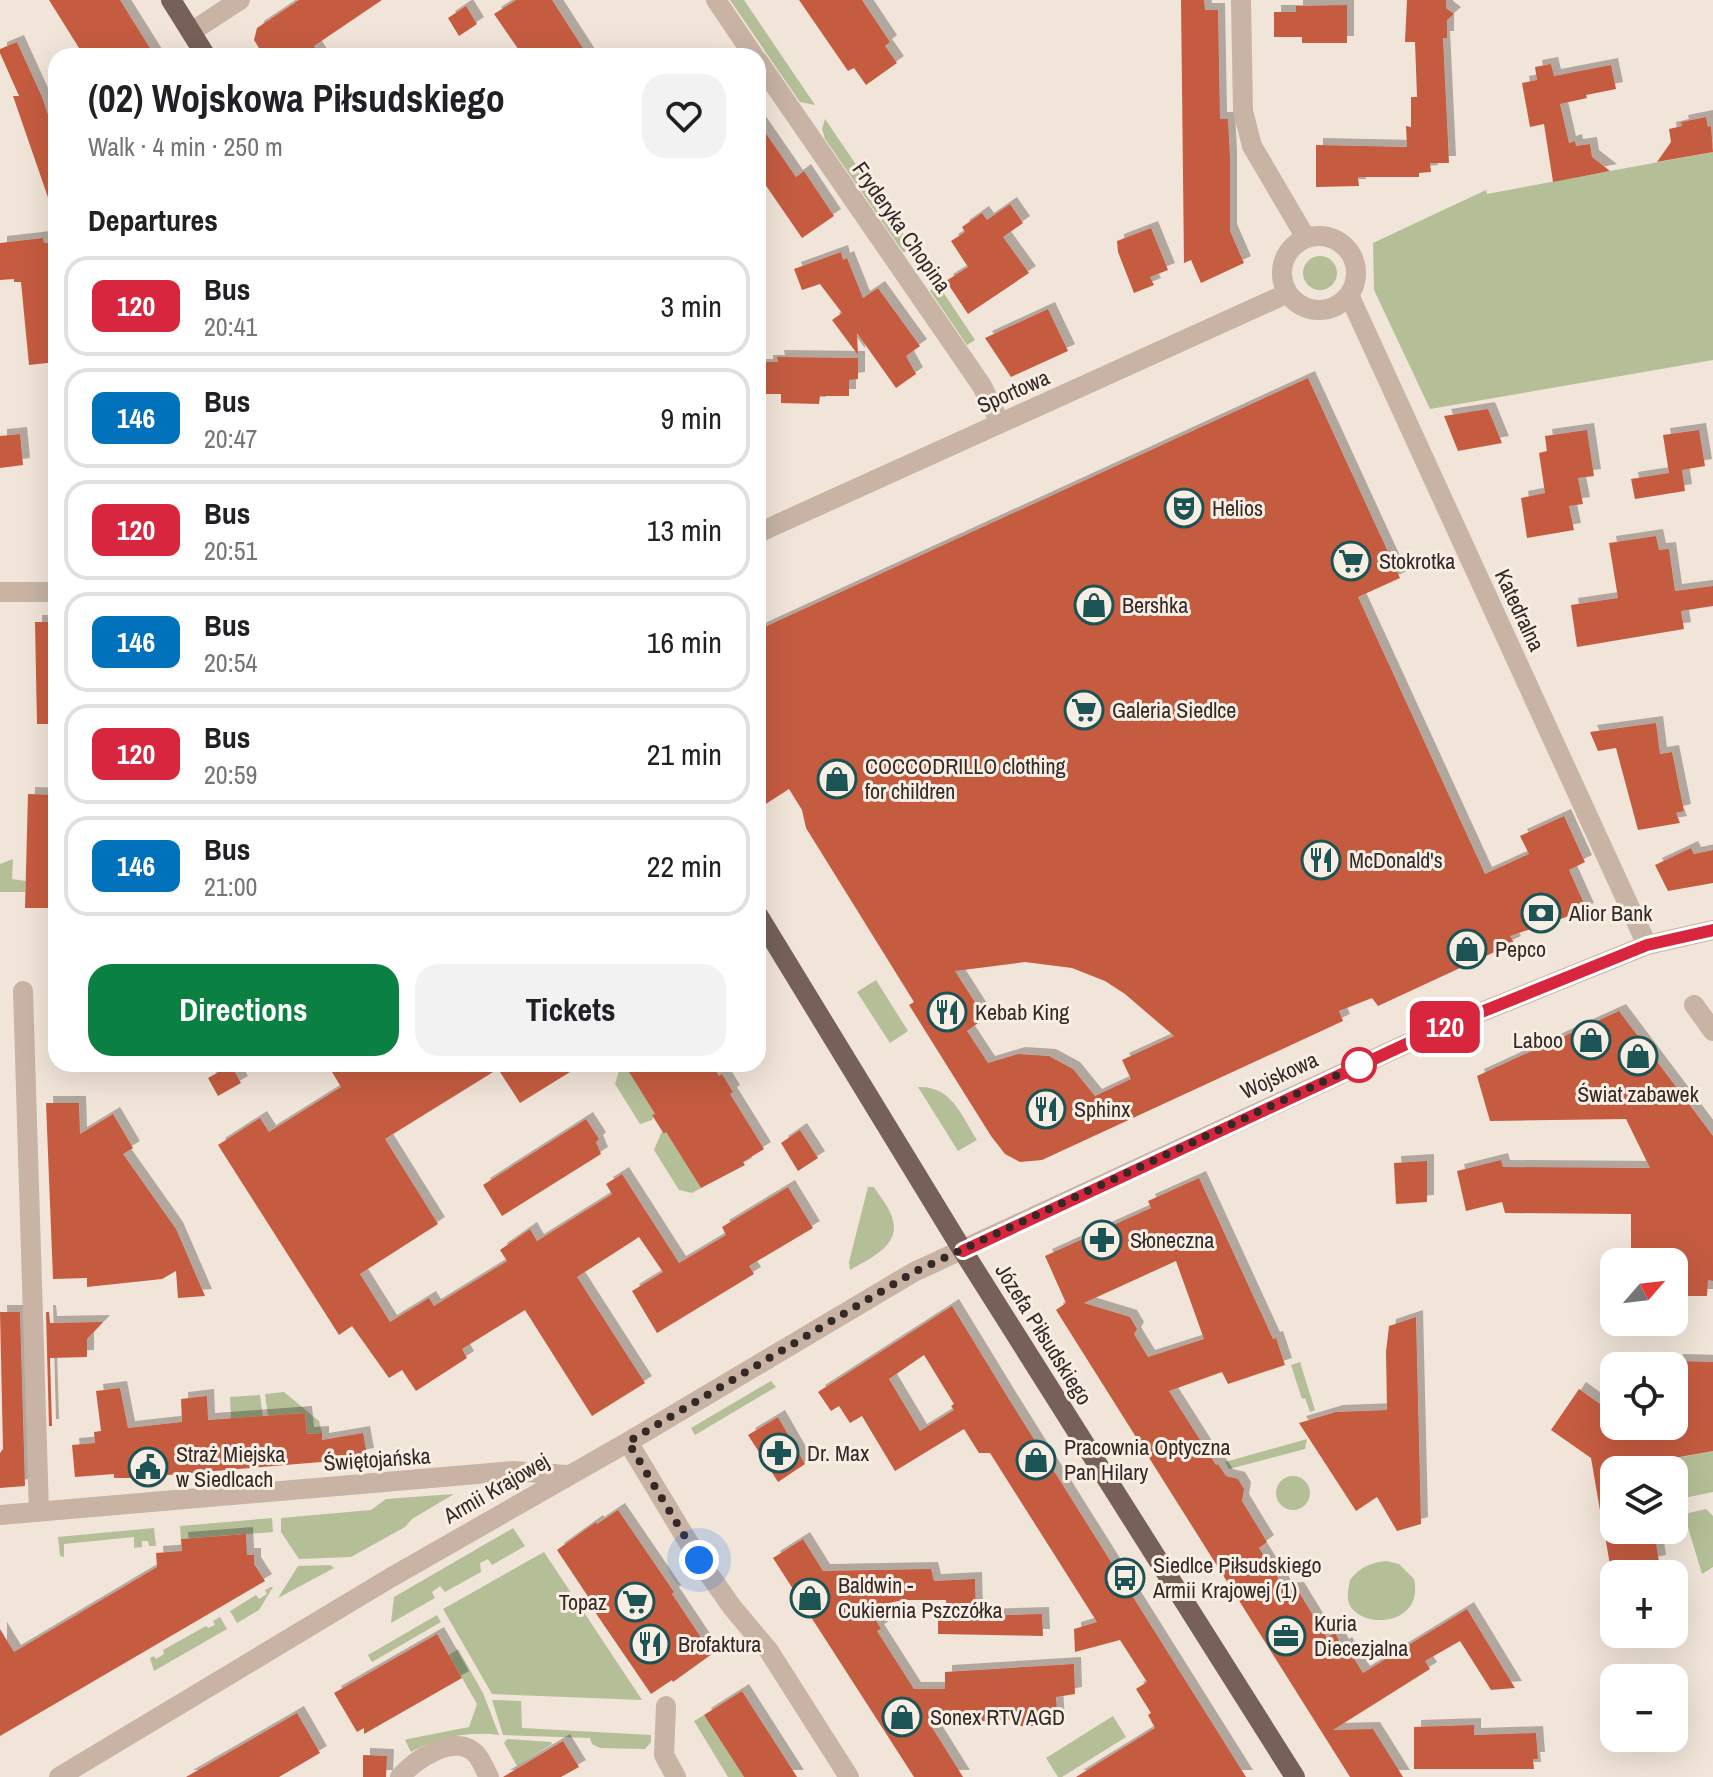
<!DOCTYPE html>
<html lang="en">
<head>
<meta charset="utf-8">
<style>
  :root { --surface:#fff; --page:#f2f2f2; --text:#202124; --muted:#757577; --line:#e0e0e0; --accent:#0b8043 }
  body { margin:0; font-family:"Archivo Narrow",sans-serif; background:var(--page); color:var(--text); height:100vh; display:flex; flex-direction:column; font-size:30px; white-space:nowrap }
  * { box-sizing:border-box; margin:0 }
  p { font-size:26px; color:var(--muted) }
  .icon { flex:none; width:44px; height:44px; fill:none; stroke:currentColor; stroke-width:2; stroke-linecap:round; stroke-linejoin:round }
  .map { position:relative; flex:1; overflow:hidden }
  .panel { position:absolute; left:48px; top:48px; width:718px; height:1024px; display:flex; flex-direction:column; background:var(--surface); border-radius:24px; box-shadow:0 8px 32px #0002 }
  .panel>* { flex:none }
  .badge { padding:0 16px; border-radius:12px; font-size:28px; line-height:52px }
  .needle { width:52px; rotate:62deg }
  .tools { position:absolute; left:1600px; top:1248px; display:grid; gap:16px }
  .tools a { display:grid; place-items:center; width:88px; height:88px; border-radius:16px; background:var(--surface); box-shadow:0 8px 32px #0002; font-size:40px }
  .you { position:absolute; width:40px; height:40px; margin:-20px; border:6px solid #fff; border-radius:50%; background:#1a73e8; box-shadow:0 0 0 12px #1a73e833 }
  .map>.badge { position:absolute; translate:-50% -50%; box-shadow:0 0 0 4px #fff }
  h2 { padding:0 40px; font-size:30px; line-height:72px }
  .round { display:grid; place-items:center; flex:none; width:84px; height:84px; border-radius:24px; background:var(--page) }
  .headline { display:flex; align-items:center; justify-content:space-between; height:136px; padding:0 40px }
  h1 { font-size:38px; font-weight:700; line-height:60px }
  .action { display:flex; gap:16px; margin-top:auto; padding:16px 40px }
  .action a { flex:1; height:92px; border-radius:24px; background:var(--accent); color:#fff; font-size:32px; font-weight:700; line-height:92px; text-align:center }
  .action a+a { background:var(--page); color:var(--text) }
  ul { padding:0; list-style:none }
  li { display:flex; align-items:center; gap:24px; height:100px; margin:0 16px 12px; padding:0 24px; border:4px solid var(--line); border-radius:24px }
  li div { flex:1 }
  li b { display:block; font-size:30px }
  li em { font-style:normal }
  li .badge { min-width:88px; font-weight:700; text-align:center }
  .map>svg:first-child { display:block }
  .green { fill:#b4bf98 }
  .building { fill:#c55c41; fill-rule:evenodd; filter:url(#shadow) }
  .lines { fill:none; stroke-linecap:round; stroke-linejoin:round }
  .minor { stroke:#c8b3a4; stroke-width:20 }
  .major { stroke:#766057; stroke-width:20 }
  .line-casing { stroke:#fff; stroke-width:18 }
  .line { stroke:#d7263d; stroke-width:12 }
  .walk { stroke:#342926; stroke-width:8; stroke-dasharray:0 14.4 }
  .stop-dot { fill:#fff; stroke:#d7263d; stroke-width:4 }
  .labels { text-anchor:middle; stroke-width:6; stroke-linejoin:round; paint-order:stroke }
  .street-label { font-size:22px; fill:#342926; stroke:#f9eee4 }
  .poi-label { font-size:22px; fill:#342926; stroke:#f9eee4; text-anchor:start }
</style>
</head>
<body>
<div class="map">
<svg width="1713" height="1777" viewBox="0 0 1713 1777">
  <defs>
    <filter id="shadow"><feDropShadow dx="7" dy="-7" stdDeviation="0" flood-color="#0004"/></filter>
  </defs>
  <rect width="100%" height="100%" fill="#f1e4d8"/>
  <path class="green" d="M730,0h14l71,105 -15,-3z
    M825,119l87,128 -6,5h-3l-78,-113 -3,-10z
    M1713,152v208l-283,49 -56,-119 -1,-47 113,-53 1,4z
    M1303 273a17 17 0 1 1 34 0a17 17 0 1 1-34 0Z
    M937,283l38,57 -8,5 -37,-54z
    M13,859l-1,20 14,2 -1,11h-25v-28z
    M876,980l32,51 -18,12 -33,-51z
    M621,1064h3l31,50 -3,6 -12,4 -25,-40z
    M918,1087c34,-1 43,28 59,53l-19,11z
    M662,1131l2,3 2,-2 35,56 -9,5 -13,-3 -25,-40z
    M868,1187h6c6,10 17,22 19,34 7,25 -26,39 -43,49l-1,-8z
    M1300,1362l15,48 -5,2 -5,-14 -3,1 -11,-34z
    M771,1381l5,6 -81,48 -4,-7z
    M284,1392l35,29 3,12 -15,1 -2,-21 -37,3 -3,-22z
    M260,1395l3,22 -32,2 -1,-22z
    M1307,1439l-2,10 -76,20 -4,-7z
    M1713,1451v41l-34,7 -5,-17 -2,-23z
    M1276 1493a17 17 0 1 1 34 0a17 17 0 1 1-34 0Z
    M454,1494l-42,25 -7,8 -54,30 -52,2 -18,-27v-14l90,-8 15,-11z
    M1706,1509l7,7v51l-11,7 -18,-60z
    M272,1518l1,14 -92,7 -1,-13z
    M154,1528l2,18h-7l-1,-5h-6v6l-8,1v-11l-70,7v13l-4,-1 -2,-19z
    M513,1528l12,18 -33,19 -4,-6 -8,4 1,9 -36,20 -5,-6 -8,6 3,6 -44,25 3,-26z
    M544,1552l98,148 -150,-6 -49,-85z
    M1386,1561l13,3 15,15c11,50 -60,51 -66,21 -1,-6 1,-14 2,-20 10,-13 20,-17 36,-19z
    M330,1565l4,3 -56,30 20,-32z
    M271,1587h2l-14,23 -22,13 -7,-12 26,-16 3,4 8,-5 -2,-4z
    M437,1615l4,7 -69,40 -4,-7z
    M220,1617l7,12 -73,42 -4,-13 4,-2 2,3 8,-5 -1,-4 43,-24 2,2 7,-3 -2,-4z
    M458,1649l25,44 16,42c-30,-4 -62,2 -88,17l-6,-12 3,-1 61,-12 8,-23 -28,-49z
    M492,1700l29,1 1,27 129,7v7l-6,7 -45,-1 -8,-4 -2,-6 -87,-3z
    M704,1715l40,62h-16l-34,-56z
    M1113,1716l13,21 -64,40h-4l-12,-19z
    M507,1739l44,3 1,2 -35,22 -13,-23z"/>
  <path class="building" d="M49,0h71l35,56h-71z
    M299,0h83l-68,46 6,10h-56l-10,-16 3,-12z
    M516,0h36l36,56h-65l-29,-42z
    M799,0h63l28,42 -5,4 12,17 -31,22 -12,-17 -6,3z
    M1181,0h23l1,10h13l2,109h8l2,38v74l14,32 -43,20 -10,-23 -7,3z
    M1407,0h39v8l8,6 -7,6v18h-4l6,125h-19l1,9 -12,1v4h-61l1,9 -43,1v-42l91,2 -1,-21 5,1v-30h6l-2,-55h-10z
    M1347,5v38h-45v-6h-28v-25h22v-6z
    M466,6l11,18 -18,12 -11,-18z
    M17,42l25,55 14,41v73l-3,1 -40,-116h6l-19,-43v-4z
    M1551,64l3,12 57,-11 5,24 -30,6 1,3 -27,6 9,39 6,-2 1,5 14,-2 2,13 18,14 -57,11 -9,-58 -14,3 -8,-44 15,-3 -2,-13z
    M1706,117l2,10 3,-1 2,26 -56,10 14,-20 -2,-13 13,-3 -1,-4z
    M758,122l38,55 8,-6 30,45 -32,22 -44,-64z
    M1010,204l13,19 -20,14 26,36 -61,41 -22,-33 22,-14 -17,-26 14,-9 -3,-5 20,-14 5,7z
    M1151,228l17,42 -18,7 4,8 -20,8 -16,-41 -1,-11z
    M43,238l1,5 12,-1v120l-27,3 -8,-83h-7v-3l-14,1v-37z
    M841,252l2,8 4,-2 16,40 15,-10 42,58 -14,10 10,18 -20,14 -39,-55 1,22 -26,-35 10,-7 -22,-29 -18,6 -8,-21z
    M1048,309l20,42 -57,26 -26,-39z
    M777,357l81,1v21l-9,1v16h-29l-1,8 -38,-1v-9h-23v-28h8v-4h12z
    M1308,378l92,200 -42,19 127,277 44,-20 -9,-18 44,-20 21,46 -16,8 18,40 -77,26 4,7 -136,63 -6,-8 -33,13 4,10 -301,139 -22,2 -15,-8 -14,-18 -82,-131 5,-3 -108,-174 -4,-18 -13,-21 -31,20v-179zM1025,962l47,6 33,13 20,13 49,42 -52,24 9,19 -36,17 -22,-27 -24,-13 -31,-2 -30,9 -21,-32 18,-13 -30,-47z
    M1488,409l14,34 -44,8 -14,-35z
    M1587,430l7,46 -16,2 5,26 -14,2 5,24 -47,8 -6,-40 24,-5 -6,-40 8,-2 -2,-15z
    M1699,430l6,36 -23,4 3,21 -50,8 -4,-20 38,-6 -6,-38z
    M20,434l3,31 -23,3v-32z
    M1656,536l3,14 10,-1 6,42 38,-5v20l-32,5 3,18 -107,18 -6,-42 47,-7 -9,-55z
    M35,622h21v102h-19z
    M1656,723l4,31 12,-2 12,59 -8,2 4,10 -42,7 -22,-82 -18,3 -8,-19z
    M28,794l28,1v27l-5,1 -1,34h6v51h-31z
    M1691,848l3,6 19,-4v33l-45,8 -13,-26z
    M1619,1011l94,125v145l-5,-1 -1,16h-33v-34h-43v-48l-126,-1 -3,-11 -36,9 -9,-40 44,-11 2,7 147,1 -24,-49 -136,2 -13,-45z
    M345,1064h238l-63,39 -22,-34 -113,70 53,85 -78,50 30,48 39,-24 5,8 73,-45 -7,-11 30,-21 7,12 75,-47 -6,-10 16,-10 57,89 47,-28 -4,-8 66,-40 25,41 -64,38 5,8 -97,59 -25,-42 31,-19 -24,-35 -62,40 68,106 -53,33 -67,-106 -63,39 5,9 -51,33 -14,-21 -13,8 -37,-52 -13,9 -121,-190 42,-27 9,14 72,-45 -9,-15z
    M624,1064h88l7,12 3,-2 11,18 -3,2 34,55 -21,13 2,3 -44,23 -35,-56 -2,2 -12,-19 3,-1z
    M231,1065l10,18 -23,13 -10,-18z
    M46,1103h33l1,31 33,-20 20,34 -10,6 53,75 29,67 -27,2 -2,-27 -14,8 -75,8v-9l-34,1z
    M586,1119l13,20 -3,3 5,12 -99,62 -19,-31z
    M800,1130l18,28 -20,13 -17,-28z
    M1427,1161v41l-31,2 -2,-41z
    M1199,1178l74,161 3,-1 9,27 -57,19 -6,-12 -53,19 47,74 2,-1 8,12 12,3 6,10 -2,12 25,41 -8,6 27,42 11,-1 30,49 8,-5 7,13 3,-2 18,29 104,-64 48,79 -24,2 -31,-49 -35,20 5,8 -97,61 40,-1 30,48h-53l-294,-467 10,-7 -21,-47 106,-48 -3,-7zM1176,1261l28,78 -56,18 -14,-23 3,-5 -7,-12 -46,-14z
    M952,1306l58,95 236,376h-170l79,-49 -7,-13 3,-2 -15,-24 11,-7 -27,-42 -45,12 -1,-23 23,-7 -107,-169h-11l-15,-24 -69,42 -33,-55 -12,7 -11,-17 -8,5 -13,-19zM924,1355l30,49 -3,2 3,4 -34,21 -31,-52z
    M0,1312h20l5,174 -25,2v-35l3,-4z
    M46,1312h3l1,11 53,-1 -16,17v18l-37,1 2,68h-3z
    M1416,1317l5,207 -24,7 -20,-34 -21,14 -57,-88 37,-11 51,-2 -1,-58 3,-26z
    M1676,1361l37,1v89l-55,10 -10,9h-34v57l-11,1 -12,-70 -40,-28 28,-41 35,25v12h60z
    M120,1388l8,40 54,-6 -1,-23 26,-3 1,24 97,-7 2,21 15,-1v7l41,-7 4,22 -34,6 -201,17h-18v-4l-39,3 -3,-32 23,-2 -1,-11 7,-1 -5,-40z
    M778,1417l27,47 -27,18 -30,-47z
    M618,1510l56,82 -2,2 40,60 -39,28 -1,-2 -21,14 -56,-82 2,-2 -40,-60 39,-28 1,2z
    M1604,1530h50l5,32 -48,9z
    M246,1534l1,21h7v9l11,17 -265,155v-107l14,23 143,-85 -1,-14 26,-2 -1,-12z
    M803,1539l20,32 108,-2 3,12 41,-2 1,37 66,-2 1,22 -105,-2v-17h9l-1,-17h-42l-36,7 13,22 -4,2 37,58h31v-17l129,-8 1,30 -19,3 2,29h-38l-1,-7 -64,4 -27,-2 35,56h-49l-141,-219z
    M437,1634l25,44 -98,56v-6l-7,4 -23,-39z
    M742,1691l55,86h-53l-40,-62z
    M297,1713l23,40 -41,24h-93z
    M1474,1725v10l62,-2 2,26h-5l1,10h-120v-42z
    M563,1741l16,26 -18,10h-58z
    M363,1755l24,1 -1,21h-23z"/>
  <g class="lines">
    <path class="minor" d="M716,0l38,56
      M1241,0l2,111 9,35 54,92
      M191,32l49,-32
      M758,61l224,325 18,37
      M1282 273a37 37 0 1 1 74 0a37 37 0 1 1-74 0Z
      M1349,295l298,650
      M758,533l530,-240
      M0,592h56
      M23,991l16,521
      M1694,1005l19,26
      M628,1442l71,118 33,47 37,44 80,126
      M0,1515l513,-44 54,4
      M666,1706l-2,49 12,22
      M59,1777l331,-199 238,-136 286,-170 518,-240 215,-87 66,-15
      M400,1777c14,-17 55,-45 76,-23 5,5 9,16 13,23"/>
    <path class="major" d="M171,0l35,56
      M758,915l205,336 332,526"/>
  </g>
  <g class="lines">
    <defs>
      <path id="line" d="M963,1251l469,-219 215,-87 66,-15"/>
    </defs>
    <use href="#line" class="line-casing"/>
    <use href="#line" class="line"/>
    <path class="walk" d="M699,1560l-71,-118 286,-170 445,-207"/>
  </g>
  <defs>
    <symbol id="theatre-ring" viewBox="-11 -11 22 22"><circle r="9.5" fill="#f9eee4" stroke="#1c5354" stroke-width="1.5"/><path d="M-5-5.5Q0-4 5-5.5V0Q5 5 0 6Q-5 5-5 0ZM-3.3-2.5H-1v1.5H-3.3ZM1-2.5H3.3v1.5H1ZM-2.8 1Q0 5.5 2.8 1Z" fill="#1c5354"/></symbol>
    <symbol id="supermarket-ring" viewBox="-11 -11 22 22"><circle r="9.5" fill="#f9eee4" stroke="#1c5354" stroke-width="1.5"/><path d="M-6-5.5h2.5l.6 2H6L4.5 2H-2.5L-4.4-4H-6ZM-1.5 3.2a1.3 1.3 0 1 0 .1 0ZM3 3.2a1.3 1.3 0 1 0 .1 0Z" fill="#1c5354"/></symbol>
    <symbol id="shop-ring" viewBox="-11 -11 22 22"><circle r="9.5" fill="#f9eee4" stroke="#1c5354" stroke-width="1.5"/><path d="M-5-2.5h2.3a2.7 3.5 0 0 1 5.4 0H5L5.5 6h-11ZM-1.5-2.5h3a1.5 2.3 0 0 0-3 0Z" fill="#1c5354"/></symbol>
    <symbol id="restaurant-ring" viewBox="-11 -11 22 22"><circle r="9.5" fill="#f9eee4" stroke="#1c5354" stroke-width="1.5"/><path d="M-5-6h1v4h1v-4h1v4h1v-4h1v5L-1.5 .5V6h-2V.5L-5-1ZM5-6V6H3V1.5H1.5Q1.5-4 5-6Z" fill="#1c5354"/></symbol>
    <symbol id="bank-ring" viewBox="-11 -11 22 22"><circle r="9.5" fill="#f9eee4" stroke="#1c5354" stroke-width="1.5"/><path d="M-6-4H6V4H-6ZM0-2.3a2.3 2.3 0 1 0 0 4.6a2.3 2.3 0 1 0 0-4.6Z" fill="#1c5354"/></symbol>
    <symbol id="pharmacy-ring" viewBox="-11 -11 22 22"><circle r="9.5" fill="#f9eee4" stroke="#1c5354" stroke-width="1.5"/><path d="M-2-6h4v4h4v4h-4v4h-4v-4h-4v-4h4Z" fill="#1c5354"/></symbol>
    <symbol id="civic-ring" viewBox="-11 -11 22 22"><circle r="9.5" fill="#f9eee4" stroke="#1c5354" stroke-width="1.5"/><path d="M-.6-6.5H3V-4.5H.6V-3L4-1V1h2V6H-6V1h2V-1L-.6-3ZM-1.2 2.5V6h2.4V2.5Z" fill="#1c5354"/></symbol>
    <symbol id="bus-ring" viewBox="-11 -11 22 22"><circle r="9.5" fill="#f9eee4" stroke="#1c5354" stroke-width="1.5"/><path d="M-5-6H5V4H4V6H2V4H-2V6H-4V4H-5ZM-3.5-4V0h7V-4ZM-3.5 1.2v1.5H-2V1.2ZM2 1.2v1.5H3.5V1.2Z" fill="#1c5354"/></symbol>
    <symbol id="office-ring" viewBox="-11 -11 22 22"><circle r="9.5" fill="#f9eee4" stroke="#1c5354" stroke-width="1.5"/><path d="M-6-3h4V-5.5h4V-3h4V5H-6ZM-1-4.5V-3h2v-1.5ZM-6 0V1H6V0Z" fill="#1c5354"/></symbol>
  </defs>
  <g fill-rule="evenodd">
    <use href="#theatre-ring" x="1162" y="486" width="44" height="44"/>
    <use href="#supermarket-ring" x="1329" y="539" width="44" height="44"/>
    <use href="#shop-ring" x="1072" y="583" width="44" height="44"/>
    <use href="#supermarket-ring" x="1062" y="688" width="44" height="44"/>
    <use href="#shop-ring" x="815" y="757" width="44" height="44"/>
    <use href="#restaurant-ring" x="1299" y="838" width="44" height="44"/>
    <use href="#bank-ring" x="1519" y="891" width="44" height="44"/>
    <use href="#shop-ring" x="1445" y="927" width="44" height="44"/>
    <use href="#restaurant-ring" x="925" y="990" width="44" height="44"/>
    <use href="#shop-ring" x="1569" y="1018" width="44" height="44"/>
    <use href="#shop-ring" x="1616" y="1034" width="44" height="44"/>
    <use href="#restaurant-ring" x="1024" y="1087" width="44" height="44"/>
    <use href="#pharmacy-ring" x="1080" y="1218" width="44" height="44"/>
    <use href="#pharmacy-ring" x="757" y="1431" width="44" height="44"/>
    <use href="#shop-ring" x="1014" y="1438" width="44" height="44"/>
    <use href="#civic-ring" x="126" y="1445" width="44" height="44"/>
    <use href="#bus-ring" x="1103" y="1556" width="44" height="44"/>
    <use href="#shop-ring" x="788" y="1576" width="44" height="44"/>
    <use href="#supermarket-ring" x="613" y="1580" width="44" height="44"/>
    <use href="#office-ring" x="1264" y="1614" width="44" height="44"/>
    <use href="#restaurant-ring" x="628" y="1622" width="44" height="44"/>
    <use href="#shop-ring" x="880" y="1695" width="44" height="44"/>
  </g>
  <circle class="stop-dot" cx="1359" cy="1065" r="16"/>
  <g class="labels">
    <g class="street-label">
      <text transform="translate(902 227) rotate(55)" y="8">Fryderyka Chopina</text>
      <text transform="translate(1013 391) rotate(-24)" y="8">Sportowa</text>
      <text transform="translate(1520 610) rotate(65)" y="8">Katedralna</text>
      <text transform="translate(1279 1075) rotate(-25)" y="8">Wojskowa</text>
      <text transform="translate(1044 1334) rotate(58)" y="8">Józefa Piłsudskiego</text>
      <text transform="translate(377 1459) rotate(-4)" y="8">Świętojańska</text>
      <text transform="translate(496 1488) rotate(-30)" y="8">Armii Krajowej</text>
    </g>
    <g class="poi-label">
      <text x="1212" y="516">Helios</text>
      <text x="1379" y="569">Stokrotka</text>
      <text x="1122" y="613">Bershka</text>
      <text x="1112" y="718">Galeria Siedlce</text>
      <text x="865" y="774">COCCODRILLO clothing<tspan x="865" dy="25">for children</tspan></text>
      <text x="1349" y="868">McDonald's</text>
      <text x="1569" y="921">Alior Bank</text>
      <text x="1495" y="957">Pepco</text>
      <text x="975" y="1020">Kebab King</text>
      <text x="1563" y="1048" text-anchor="end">Laboo</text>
      <text x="1638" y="1102" text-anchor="middle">Świat zabawek</text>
      <text x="1074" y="1117">Sphinx</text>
      <text x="1130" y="1248">Słoneczna</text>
      <text x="1064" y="1455">Pracownia Optyczna<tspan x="1064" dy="25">Pan Hilary</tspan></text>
      <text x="807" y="1461">Dr. Max</text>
      <text x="176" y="1462">Straż Miejska<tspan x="176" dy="25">w Siedlcach</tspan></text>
      <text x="1153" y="1573">Siedlce Piłsudskiego<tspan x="1153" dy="25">Armii Krajowej (1)</tspan></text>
      <text x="838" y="1593">Baldwin -<tspan x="838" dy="25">Cukiernia Pszczółka</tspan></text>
      <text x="607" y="1610" text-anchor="end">Topaz</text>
      <text x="1314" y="1631">Kuria<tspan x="1314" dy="25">Diecezjalna</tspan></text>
      <text x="678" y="1652">Brofaktura</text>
      <text x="930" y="1725">Sonex RTV AGD</text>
    </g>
  </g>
</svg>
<div class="tools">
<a><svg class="needle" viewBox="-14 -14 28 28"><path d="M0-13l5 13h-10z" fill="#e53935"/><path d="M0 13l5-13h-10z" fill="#757577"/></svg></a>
<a><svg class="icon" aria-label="locate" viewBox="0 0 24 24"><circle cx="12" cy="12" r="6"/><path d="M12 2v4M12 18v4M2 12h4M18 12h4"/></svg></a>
<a><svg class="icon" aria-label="layers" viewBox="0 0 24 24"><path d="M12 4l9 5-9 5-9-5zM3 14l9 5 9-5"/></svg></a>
<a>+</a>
<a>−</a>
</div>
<div class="you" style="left:699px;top:1560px"></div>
<b class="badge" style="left:1445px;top:1027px;background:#d7263d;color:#fff">120</b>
<section class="panel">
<div class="headline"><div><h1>(02) Wojskowa Piłsudskiego</h1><p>Walk · 4 min · 250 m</p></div><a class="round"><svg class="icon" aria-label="heart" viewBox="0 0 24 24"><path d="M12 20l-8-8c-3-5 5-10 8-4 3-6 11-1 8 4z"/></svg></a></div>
<h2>Departures</h2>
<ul>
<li><span class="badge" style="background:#d7263d;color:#fff">120</span><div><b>Bus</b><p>20:41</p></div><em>3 min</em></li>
<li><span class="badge" style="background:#0072bc;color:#fff">146</span><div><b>Bus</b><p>20:47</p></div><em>9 min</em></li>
<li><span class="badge" style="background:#d7263d;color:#fff">120</span><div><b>Bus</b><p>20:51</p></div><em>13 min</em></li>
<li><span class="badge" style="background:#0072bc;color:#fff">146</span><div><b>Bus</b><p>20:54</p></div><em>16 min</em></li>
<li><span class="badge" style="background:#d7263d;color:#fff">120</span><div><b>Bus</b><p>20:59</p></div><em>21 min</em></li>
<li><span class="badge" style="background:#0072bc;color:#fff">146</span><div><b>Bus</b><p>21:00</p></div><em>22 min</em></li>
</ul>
<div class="action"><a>Directions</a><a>Tickets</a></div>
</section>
</div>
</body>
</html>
